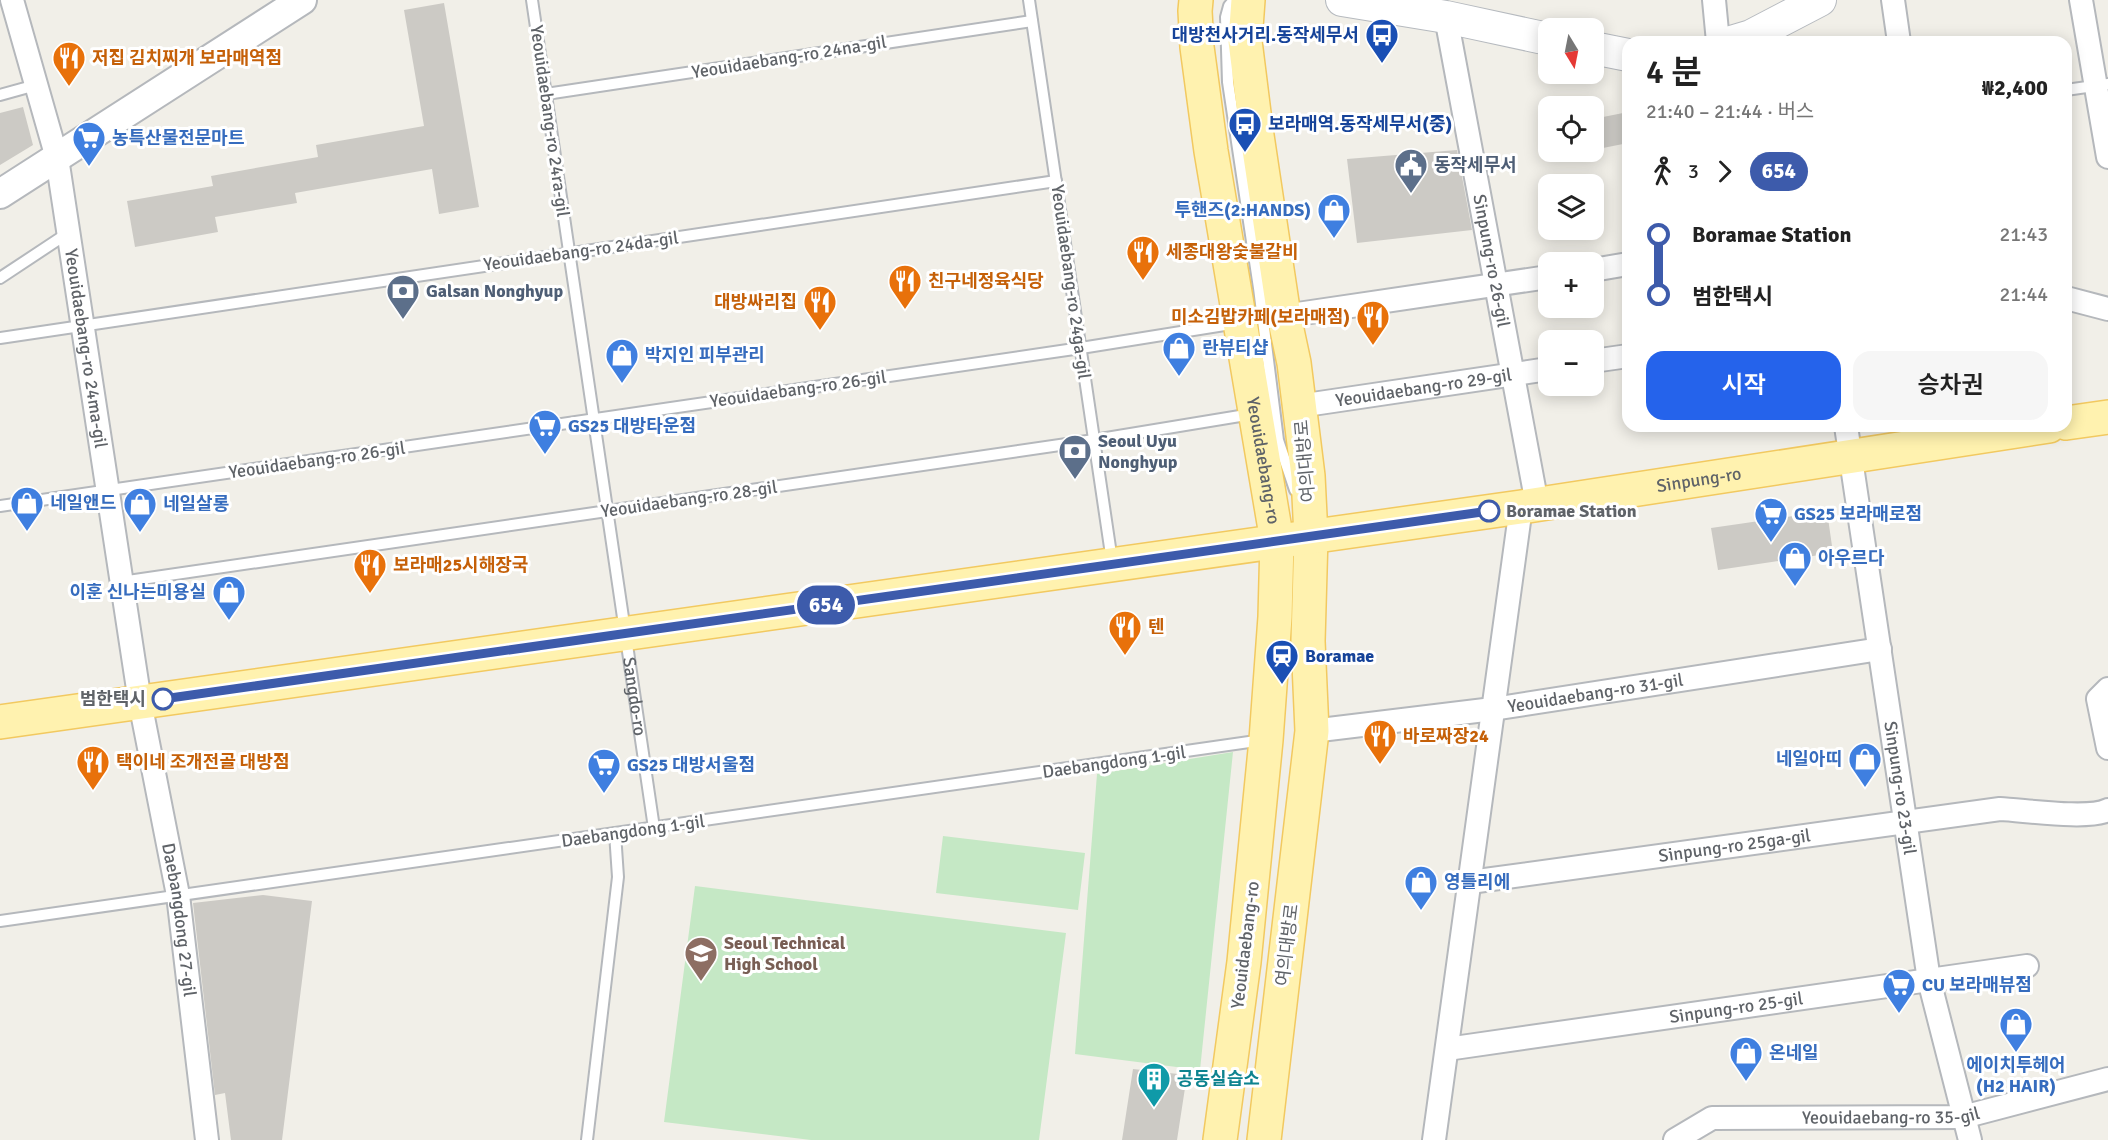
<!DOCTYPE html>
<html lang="ko">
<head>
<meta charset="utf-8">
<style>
  :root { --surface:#fff; --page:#f6f6f6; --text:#222; --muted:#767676; --accent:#2563eb }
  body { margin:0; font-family:Signika,"Noto Sans KR",sans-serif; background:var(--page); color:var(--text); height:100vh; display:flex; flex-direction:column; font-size:22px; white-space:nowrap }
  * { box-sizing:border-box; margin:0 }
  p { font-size:20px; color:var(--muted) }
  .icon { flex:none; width:33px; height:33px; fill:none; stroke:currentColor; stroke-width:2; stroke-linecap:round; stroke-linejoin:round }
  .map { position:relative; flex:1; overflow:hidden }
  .details { position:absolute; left:1622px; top:36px; width:450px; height:396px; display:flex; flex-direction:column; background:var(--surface); border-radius:18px; box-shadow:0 3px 15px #0003 }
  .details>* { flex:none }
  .badge { padding:0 12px; border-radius:20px; font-size:21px; line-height:39px }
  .needle { width:39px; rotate:170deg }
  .controls { position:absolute; left:1538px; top:18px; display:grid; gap:12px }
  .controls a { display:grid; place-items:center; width:66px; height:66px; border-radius:12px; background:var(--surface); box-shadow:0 3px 15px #0003; font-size:30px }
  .map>.badge { position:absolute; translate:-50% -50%; box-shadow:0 0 0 3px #fff }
  .legs { display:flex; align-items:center; gap:9px; height:66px; padding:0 24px; font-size:20px }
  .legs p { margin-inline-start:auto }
  .headline { display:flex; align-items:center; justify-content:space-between; height:102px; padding:0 24px }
  h1 { font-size:33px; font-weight:600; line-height:45px }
  .cta { display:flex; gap:12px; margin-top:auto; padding:12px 24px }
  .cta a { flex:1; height:69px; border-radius:18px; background:var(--accent); color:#fff; font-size:24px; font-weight:600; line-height:69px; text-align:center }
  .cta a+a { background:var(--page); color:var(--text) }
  ul { padding:0 24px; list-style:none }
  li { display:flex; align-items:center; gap:21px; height:60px; font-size:22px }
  li i { display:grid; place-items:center; width:9px; height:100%; margin:0 8px; background:currentColor }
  li i::after { content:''; width:15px; height:15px; margin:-8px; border:4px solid; border-radius:50%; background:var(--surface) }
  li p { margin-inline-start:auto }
  li:first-child i { background:linear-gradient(#0000 50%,currentColor 0) }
  li:last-child i { background:linear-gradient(currentColor 50%,#0000 0) }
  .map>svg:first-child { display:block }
  .green { fill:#c5e8c5 }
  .building { fill:#cccac5 }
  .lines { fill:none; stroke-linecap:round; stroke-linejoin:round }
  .service-casing { stroke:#b5b8bc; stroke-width:14 }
  .minor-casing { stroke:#b5b8bc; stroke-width:26 }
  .tertiary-casing { stroke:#b5b8bc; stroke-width:32 }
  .secondary-casing { stroke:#b6babf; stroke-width:34 }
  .primary-casing { stroke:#f2c960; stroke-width:36 }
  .service { stroke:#fff; stroke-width:10 }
  .minor { stroke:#fff; stroke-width:22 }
  .tertiary { stroke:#fff; stroke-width:28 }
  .secondary { stroke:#fff; stroke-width:32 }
  .primary { stroke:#fff2af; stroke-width:33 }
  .line-1-casing { stroke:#fff; stroke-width:14 }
  .line-1 { stroke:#3d5bab; stroke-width:9 }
  .stop-1-dot { fill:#fff; stroke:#3d5bab; stroke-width:3 }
  .labels { text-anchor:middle; stroke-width:6; stroke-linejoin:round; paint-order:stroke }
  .transit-label { font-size:18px; font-weight:bold; fill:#164399; stroke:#fff; text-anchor:start }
  .street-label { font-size:18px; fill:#5f6368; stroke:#fff }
  .food-label { font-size:18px; font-weight:bold; fill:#c56008; stroke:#fff; text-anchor:start }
  .shop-label { font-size:18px; font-weight:bold; fill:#366cbe; stroke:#fff; text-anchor:start }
  .service-label { font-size:18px; font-weight:bold; fill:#4e5e75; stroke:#fff; text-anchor:start }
  .stop-label { font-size:18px; font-weight:bold; fill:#5f6368; stroke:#fff; text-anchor:start }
  .education-label { font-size:18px; font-weight:bold; fill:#785e54; stroke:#fff; text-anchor:start }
  .culture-label { font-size:18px; font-weight:bold; fill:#0d838f; stroke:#fff; text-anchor:start }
</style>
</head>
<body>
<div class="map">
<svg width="2108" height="1140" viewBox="0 0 2108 1140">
  <rect width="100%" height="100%" fill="#f1efe8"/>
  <path class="green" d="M1233,752l-33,318 -125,-16 22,-280z
    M943,836l142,17 -7,57 -142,-17z
    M695,886l371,47 -27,207h-228l-147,-18z"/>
  <path class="building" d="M444,3l35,204 -40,7 -7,-45 -137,24 2,10 -82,14 3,15 -83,15 -8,-46 86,-15 -2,-10 107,-19 -2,-12 108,-19 -20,-116z
    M23,107l10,38 -33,20v-52z
    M1628,112v31l-35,7v-31z
    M1457,150l15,80 -115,13 -10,-84z
    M1827,511l6,42 -115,17 -7,-42z
    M263,895l49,6 -30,239h-51l-6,-47 -10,2 -22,-192z
    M1133,1069l54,6 -10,65h-55z"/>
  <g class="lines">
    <defs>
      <g id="service">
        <path id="s1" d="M532,0l122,828"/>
        <path d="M1029,0l83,561"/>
        <path d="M1234,0l-5,6 -3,11 2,65 31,206 19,152 17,50"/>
        <path d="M2066,90l42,-6"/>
        <path d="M546,94l486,-73"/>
        <path d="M0,95l36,-10"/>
        <path d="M0,278l68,-45"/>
        <path d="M0,338l1056,-157"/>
        <path d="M0,506l1081,-158 156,-25"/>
        <path d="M121,582l973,-142 158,-26"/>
        <path d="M0,921l1263,-181"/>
        <path d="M587,1140l31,-263 -3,-44"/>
      </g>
      <g id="minor">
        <path id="s2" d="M12,0l45,158 83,544 38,193 29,245"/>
        <path d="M1714,0l4,42"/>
        <path d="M1893,0l6,42"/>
        <path d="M2081,0l27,157"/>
        <path id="s3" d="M1446,17l91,487"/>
        <path d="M1593,270l35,-6"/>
        <path d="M2066,298l42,11"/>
        <path d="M1284,316l264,-39"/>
        <path d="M1593,361l35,-5"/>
        <path id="s4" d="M1299,406l249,-37"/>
        <path id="s5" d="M1846,426l83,554 41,160"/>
        <path d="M2108,689l-10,10 10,49"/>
        <path id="s6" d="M1312,731l181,-22 387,-60"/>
        <path id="s7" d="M1470,882l530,-73c24,1 88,11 108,1"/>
        <path id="s8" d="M1447,1049l580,-83"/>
        <path d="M1434,1140l87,-633"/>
        <path id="s9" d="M1675,1140l37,-22 251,-1 145,-38"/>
      </g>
      <path id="tertiary" d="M0,194l302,-194"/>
      <path id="secondary" d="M1342,0l104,17 102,22
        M1731,42l20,-6 69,-36
        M1593,48l35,7"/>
      <g id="primary">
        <path id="s10" d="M1196,0l-1,11 2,36 14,104 66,390 -2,76 -9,123 -22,222 -24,178"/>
        <path d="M1248,0l-3,41 11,88 28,187 10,47 14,113 3,60 -3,105 4,90 -48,409"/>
        <path d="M2066,423l42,-6"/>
        <path id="s11" d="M0,722l1521,-215 528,-81"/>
      </g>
    </defs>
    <use href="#service" class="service-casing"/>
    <use href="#minor" class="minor-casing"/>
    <use href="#tertiary" class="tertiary-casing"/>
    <use href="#secondary" class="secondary-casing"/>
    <use href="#primary" class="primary-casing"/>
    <use href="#service" class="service"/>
    <use href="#minor" class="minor"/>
    <use href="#tertiary" class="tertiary"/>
    <use href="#secondary" class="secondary"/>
    <use href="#primary" class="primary"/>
  </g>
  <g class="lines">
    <defs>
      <path id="line-1" d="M163,699l1326,-188"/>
    </defs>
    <use href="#line-1" class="line-1-casing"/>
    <use href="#line-1" class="line-1"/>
  </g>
  <defs>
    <symbol id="bus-pin" viewBox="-11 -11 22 30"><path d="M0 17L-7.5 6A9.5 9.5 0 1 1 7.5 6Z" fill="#1a4fb4" stroke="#fff"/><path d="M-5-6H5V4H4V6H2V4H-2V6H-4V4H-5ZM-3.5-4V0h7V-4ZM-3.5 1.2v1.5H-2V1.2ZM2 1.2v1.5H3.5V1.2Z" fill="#fff"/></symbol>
    <symbol id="restaurant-pin" viewBox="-11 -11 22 30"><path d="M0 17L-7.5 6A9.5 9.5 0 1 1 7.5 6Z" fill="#e8710a" stroke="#fff"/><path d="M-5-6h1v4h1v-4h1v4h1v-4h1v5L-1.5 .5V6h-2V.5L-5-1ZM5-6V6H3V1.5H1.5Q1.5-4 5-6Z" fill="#fff"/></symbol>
    <symbol id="supermarket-pin" viewBox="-11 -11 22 30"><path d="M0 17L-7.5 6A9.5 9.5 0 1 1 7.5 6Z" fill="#3f7fe0" stroke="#fff"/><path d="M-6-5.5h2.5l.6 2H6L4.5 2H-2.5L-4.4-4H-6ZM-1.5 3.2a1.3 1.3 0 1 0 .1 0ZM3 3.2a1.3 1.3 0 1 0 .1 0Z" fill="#fff"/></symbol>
    <symbol id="civic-pin" viewBox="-11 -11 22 30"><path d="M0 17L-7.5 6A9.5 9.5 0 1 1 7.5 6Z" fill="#5c6f8a" stroke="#fff"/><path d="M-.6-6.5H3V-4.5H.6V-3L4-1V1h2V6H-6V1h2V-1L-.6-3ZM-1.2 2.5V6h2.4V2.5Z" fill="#fff"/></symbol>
    <symbol id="shop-pin" viewBox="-11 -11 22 30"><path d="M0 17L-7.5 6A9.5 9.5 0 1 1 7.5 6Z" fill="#3f7fe0" stroke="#fff"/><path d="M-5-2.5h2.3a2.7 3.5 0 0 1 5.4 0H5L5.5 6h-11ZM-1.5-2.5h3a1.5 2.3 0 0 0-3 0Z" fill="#fff"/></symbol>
    <symbol id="bank-pin" viewBox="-11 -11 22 30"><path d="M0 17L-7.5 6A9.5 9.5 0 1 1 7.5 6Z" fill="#5c6f8a" stroke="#fff"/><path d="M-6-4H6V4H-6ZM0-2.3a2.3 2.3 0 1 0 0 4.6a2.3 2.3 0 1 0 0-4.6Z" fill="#fff"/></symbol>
    <symbol id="station-pin" viewBox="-11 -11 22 30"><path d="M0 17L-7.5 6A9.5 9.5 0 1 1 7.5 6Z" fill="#1a4fb4" stroke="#fff"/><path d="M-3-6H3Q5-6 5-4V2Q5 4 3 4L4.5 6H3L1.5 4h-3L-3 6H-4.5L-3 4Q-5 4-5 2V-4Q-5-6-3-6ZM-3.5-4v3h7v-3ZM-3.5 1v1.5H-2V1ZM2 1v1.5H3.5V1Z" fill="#fff"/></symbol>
    <symbol id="school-pin" viewBox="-11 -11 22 30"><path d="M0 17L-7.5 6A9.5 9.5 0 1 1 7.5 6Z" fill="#8d6e63" stroke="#fff"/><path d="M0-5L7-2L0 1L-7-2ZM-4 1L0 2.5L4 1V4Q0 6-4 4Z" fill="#fff"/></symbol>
    <symbol id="building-pin" viewBox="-11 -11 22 30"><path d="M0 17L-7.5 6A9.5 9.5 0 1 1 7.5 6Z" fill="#0f9aa8" stroke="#fff"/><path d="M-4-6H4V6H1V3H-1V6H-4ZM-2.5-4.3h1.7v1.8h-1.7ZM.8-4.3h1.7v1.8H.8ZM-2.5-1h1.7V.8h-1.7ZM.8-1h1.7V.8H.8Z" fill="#fff"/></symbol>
  </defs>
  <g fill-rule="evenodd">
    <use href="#bus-pin" x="1363" y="16" width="38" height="52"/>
    <use href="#restaurant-pin" x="50" y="39" width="38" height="52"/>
    <use href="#bus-pin" x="1226" y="105" width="38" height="52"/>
    <use href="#supermarket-pin" x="70" y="119" width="38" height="52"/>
    <use href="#civic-pin" x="1392" y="146" width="38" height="52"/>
    <use href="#shop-pin" x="1315" y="191" width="38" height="52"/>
    <use href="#restaurant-pin" x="1124" y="233" width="38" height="52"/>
    <use href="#restaurant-pin" x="886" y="262" width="38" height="52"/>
    <use href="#bank-pin" x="384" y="272" width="38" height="52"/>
    <use href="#restaurant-pin" x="801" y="283" width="38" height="52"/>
    <use href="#restaurant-pin" x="1354" y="298" width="38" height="52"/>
    <use href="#shop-pin" x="1160" y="329" width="38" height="52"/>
    <use href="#shop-pin" x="603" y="336" width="38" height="52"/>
    <use href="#supermarket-pin" x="526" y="407" width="38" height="52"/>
    <use href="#bank-pin" x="1056" y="432" width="38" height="52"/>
    <use href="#shop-pin" x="8" y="484" width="38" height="52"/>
    <use href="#shop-pin" x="121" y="485" width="38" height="52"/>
    <use href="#supermarket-pin" x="1752" y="495" width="38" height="52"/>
    <use href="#shop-pin" x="1776" y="539" width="38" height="52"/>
    <use href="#restaurant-pin" x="351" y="546" width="38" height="52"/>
    <use href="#shop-pin" x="210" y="573" width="38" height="52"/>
    <use href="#restaurant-pin" x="1106" y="608" width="38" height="52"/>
    <use href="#station-pin" x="1263" y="637" width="38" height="52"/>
    <use href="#restaurant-pin" x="1361" y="717" width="38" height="52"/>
    <use href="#shop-pin" x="1846" y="740" width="38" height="52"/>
    <use href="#restaurant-pin" x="74" y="743" width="38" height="52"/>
    <use href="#supermarket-pin" x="585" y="746" width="38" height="52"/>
    <use href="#shop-pin" x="1402" y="863" width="38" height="52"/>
    <use href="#school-pin" x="682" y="934" width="38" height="52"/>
    <use href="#supermarket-pin" x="1880" y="966" width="38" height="52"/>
    <use href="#shop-pin" x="1997" y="1005" width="38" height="52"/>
    <use href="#shop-pin" x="1727" y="1034" width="38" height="52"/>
    <use href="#building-pin" x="1135" y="1060" width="38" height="52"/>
  </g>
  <g class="stop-1-dot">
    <circle cx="1489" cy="511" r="10"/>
    <circle cx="163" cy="699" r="10"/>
  </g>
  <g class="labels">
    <g class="transit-label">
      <text x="1359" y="41" text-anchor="end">대방천사거리.동작세무서</text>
      <text x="1268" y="130">보라매역.동작세무서(중)</text>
      <text x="1305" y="662">Boramae</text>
    </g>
    <g class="street-label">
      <text transform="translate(789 57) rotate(-9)" y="6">Yeouidaebang-ro 24na-gil</text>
      <text transform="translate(550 121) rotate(82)" y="6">Yeouidaebang-ro 24ra-gil</text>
      <text transform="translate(581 251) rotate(-8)" y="6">Yeouidaebang-ro 24da-gil</text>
      <text dy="6" stroke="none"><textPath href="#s3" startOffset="248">Sinpung-ro 26-gil</textPath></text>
      <text transform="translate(1071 282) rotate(82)" y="6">Yeouidaebang-ro 24ga-gil</text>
      <text dy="6" stroke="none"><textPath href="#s2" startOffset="357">Yeouidaebang-ro 24ma-gil</textPath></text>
      <text dy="6" stroke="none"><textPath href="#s4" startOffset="126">Yeouidaebang-ro 29-gil</textPath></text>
      <text transform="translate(798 389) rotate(-8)" y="6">Yeouidaebang-ro 26-gil</text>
      <text transform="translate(317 460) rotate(-8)" y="6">Yeouidaebang-ro 26-gil</text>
      <text dy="6" stroke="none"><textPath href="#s10" startOffset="466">Yeouidaebang-ro</textPath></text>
      <text transform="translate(1305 461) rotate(-95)" y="6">여의대방로</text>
      <text dy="6" stroke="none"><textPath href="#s11" startOffset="1716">Sinpung-ro</textPath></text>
      <text transform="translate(689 499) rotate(-8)" y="6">Yeouidaebang-ro 28-gil</text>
      <text dy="6" stroke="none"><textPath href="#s6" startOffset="286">Yeouidaebang-ro 31-gil</textPath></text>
      <text dy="6" stroke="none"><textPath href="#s1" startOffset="704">Sangdo-ro</textPath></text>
      <text transform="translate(1114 762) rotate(-8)" y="6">Daebangdong 1-gil</text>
      <text dy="6" stroke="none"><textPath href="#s5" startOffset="366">Sinpung-ro 23-gil</textPath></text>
      <text transform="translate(633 831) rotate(-8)" y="6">Daebangdong 1-gil</text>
      <text dy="6" stroke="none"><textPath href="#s7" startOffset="267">Sinpung-ro 25ga-gil</textPath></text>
      <text dy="6" stroke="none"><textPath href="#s2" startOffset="936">Daebangdong 27-gil</textPath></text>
      <text transform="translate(1245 945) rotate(-83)" y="6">Yeouidaebang-ro</text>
      <text transform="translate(1287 945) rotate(-83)" y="6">여의대방로</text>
      <text dy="6" stroke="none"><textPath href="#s8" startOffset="292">Sinpung-ro 25-gil</textPath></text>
      <text dy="6" stroke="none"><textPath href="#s9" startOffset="222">Yeouidaebang-ro 35-gil</textPath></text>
    </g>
    <g class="food-label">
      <text x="92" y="64">저집 김치찌개 보라매역점</text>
      <text x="1166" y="258">세종대왕숯불갈비</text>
      <text x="928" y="287">친구네정육식당</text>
      <text x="797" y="308" text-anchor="end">대방싸리집</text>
      <text x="1350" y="323" text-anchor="end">미소김밥카페(보라매점)</text>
      <text x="393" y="571">보라매25시해장국</text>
      <text x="1148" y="633">텐</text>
      <text x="1403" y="742">바로짜장24</text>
      <text x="116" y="768">택이네 조개전골 대방점</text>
    </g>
    <g class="shop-label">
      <text x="112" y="144">농특산물전문마트</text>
      <text x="1311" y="216" text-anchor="end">투핸즈(2:HANDS)</text>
      <text x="1202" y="354">란뷰티샵</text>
      <text x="645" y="361">박지인 피부관리</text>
      <text x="568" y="432">GS25 대방타운점</text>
      <text x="50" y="509">네일앤드</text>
      <text x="163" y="510">네일살롱</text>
      <text x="1794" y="520">GS25 보라매로점</text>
      <text x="1818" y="564">아우르다</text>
      <text x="206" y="598" text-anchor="end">이훈 신나는미용실</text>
      <text x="1842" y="765" text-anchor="end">네일아띠</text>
      <text x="627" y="771">GS25 대방서울점</text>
      <text x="1444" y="888">영틀리에</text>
      <text x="1922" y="991">CU 보라매뷰점</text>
      <text x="1769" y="1059">온네일</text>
      <text x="2016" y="1071" text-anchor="middle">에이치투헤어<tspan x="2016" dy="21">(H2 HAIR)</tspan></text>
    </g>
    <g class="service-label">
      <text x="1434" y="171">동작세무서</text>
      <text x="426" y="297">Galsan Nonghyup</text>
      <text x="1098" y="447">Seoul Uyu<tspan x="1098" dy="21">Nonghyup</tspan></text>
    </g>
    <g class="stop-label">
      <text x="1506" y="517">Boramae Station</text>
      <text x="146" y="705" text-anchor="end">범한택시</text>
    </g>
    <g class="education-label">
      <text x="724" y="949">Seoul Technical<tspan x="724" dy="21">High School</tspan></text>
    </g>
    <g class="culture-label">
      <text x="1177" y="1085">공동실습소</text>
    </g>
  </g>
</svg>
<div class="controls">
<a><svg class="needle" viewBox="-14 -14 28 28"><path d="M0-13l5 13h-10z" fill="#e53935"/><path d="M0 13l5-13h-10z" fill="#767676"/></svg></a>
<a><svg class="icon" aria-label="locate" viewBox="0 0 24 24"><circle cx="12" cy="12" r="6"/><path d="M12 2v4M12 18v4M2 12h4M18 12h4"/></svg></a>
<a><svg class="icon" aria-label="layers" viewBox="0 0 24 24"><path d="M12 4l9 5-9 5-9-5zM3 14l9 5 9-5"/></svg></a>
<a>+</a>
<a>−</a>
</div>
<b class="badge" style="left:826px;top:605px;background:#3d5bab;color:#fff">654</b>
<section class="details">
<div class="headline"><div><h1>4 분</h1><p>21:40 – 21:44 · 버스</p></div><b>₩2,400</b></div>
<div class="legs"><svg class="icon" aria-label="walk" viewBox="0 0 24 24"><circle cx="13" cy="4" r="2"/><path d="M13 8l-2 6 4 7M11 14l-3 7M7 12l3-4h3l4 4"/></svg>3<svg class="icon" aria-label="forward" viewBox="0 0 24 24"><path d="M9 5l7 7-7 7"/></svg><b class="badge" style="background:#3d5bab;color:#fff">654</b></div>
<ul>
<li><i style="color:#3d5bab"></i><b>Boramae Station</b><p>21:43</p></li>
<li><i style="color:#3d5bab"></i><b>범한택시</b><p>21:44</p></li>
</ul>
<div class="cta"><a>시작</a><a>승차권</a></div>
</section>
</div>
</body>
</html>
